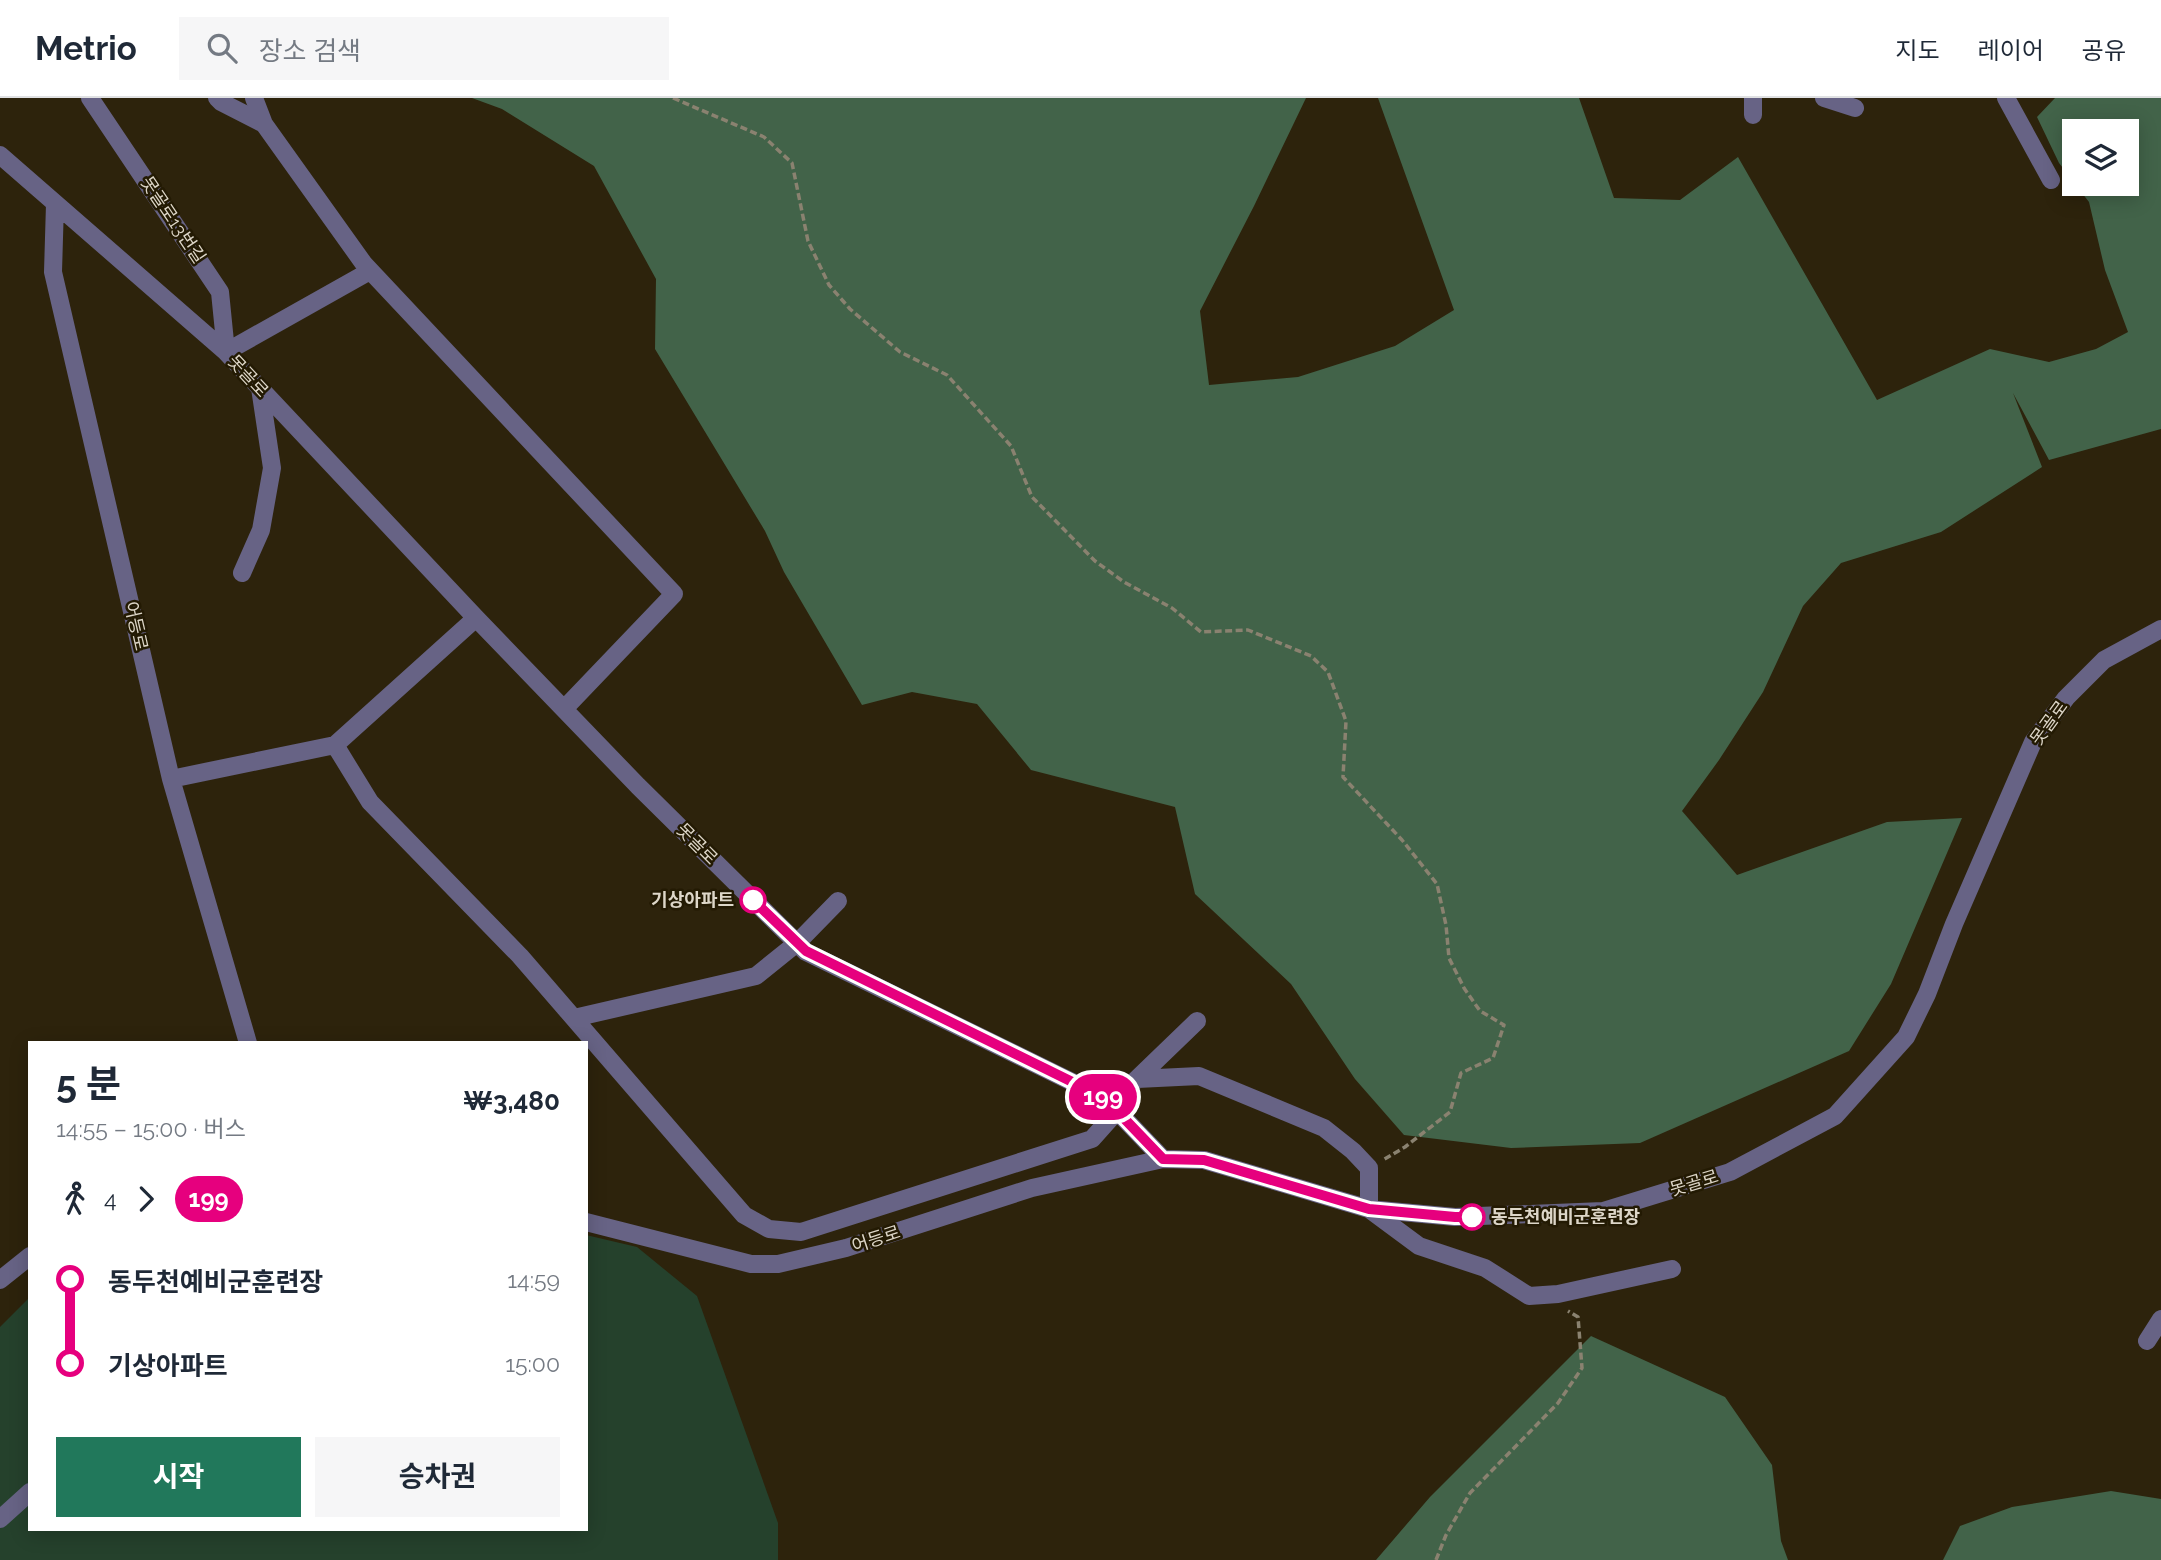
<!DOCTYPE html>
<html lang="ko">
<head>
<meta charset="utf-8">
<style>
  :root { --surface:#fff; --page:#f6f6f7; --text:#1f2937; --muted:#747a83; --line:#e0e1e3; --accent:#21785b }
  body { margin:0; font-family:Raleway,"Noto Sans KR",sans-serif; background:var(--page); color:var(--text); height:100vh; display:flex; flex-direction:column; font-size:26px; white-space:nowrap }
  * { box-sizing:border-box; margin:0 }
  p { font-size:23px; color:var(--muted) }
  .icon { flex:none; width:38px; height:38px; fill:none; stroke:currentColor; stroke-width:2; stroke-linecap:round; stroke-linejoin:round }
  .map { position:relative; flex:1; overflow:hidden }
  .details { position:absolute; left:28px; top:943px; width:560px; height:490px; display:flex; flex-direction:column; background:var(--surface); border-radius:0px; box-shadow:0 4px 18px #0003 }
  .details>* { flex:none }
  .badge { padding:0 14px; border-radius:23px; font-size:24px; line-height:46px }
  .fabs { position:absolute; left:2062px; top:21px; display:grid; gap:14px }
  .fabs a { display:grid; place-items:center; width:77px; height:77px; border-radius:0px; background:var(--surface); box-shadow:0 4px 18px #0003; font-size:35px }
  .map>.badge { position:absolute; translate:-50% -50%; box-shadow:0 0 0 4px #fff }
  .legs { display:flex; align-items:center; gap:10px; height:77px; padding:0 28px; font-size:23px }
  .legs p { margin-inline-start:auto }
  .head { display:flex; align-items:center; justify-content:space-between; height:119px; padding:0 28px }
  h1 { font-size:38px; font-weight:700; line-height:52px }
  .primary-button { display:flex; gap:14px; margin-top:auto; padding:14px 28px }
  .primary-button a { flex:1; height:80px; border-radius:0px; background:var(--accent); color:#fff; font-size:28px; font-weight:700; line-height:80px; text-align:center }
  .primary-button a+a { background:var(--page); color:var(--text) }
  ul { padding:0 28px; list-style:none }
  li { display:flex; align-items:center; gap:24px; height:84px; font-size:26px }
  li i { display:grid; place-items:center; width:10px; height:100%; margin:0 9px; background:currentColor }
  li i::after { content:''; width:18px; height:18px; margin:-9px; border:5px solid; border-radius:50%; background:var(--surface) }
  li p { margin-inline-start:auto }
  li:first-child i { background:linear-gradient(#0000 50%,currentColor 0) }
  li:last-child i { background:linear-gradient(currentColor 50%,#0000 0) }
  header { display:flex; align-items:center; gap:42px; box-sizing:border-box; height:98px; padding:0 35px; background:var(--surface); border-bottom:2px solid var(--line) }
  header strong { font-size:33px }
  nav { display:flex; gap:38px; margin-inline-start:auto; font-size:24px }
  .search { width:490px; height:63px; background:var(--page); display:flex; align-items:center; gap:18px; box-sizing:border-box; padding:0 24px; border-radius:0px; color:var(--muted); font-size:26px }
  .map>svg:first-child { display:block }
  .green { fill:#25412c }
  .forest { fill:#426349 }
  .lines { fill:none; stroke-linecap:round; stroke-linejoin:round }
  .path { stroke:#8a8270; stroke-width:3.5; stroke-dasharray:7 3.5; stroke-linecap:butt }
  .minor { stroke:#676385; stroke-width:18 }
  .line-1-casing { stroke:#fff; stroke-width:16 }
  .line-1 { stroke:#e6007e; stroke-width:10 }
  .stop-1-dot { fill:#fff; stroke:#e6007e; stroke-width:3.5 }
  .labels { text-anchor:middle; stroke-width:5; stroke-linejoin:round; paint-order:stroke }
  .street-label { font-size:18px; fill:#ddd6c8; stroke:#231a03 }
  .stop-label { font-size:18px; font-weight:bold; fill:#ddd6c8; stroke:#231a03; text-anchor:end }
</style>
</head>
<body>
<header>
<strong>Metrio</strong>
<div class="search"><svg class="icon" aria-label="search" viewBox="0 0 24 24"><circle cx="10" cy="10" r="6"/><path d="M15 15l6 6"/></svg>장소 검색</div>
<nav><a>지도</a><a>레이어</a><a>공유</a></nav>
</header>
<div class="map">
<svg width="2161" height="1462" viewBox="0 0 2161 1462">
  <rect width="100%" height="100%" fill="#2d230c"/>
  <path class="green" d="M586,1137l51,12 60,49 81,227v37h-778v-233l30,-30v233h556z"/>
  <path class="forest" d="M472,0h834l-52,108 -54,105 9,74 89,-8 97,-31 59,-36 -76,-212h201l35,100 66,2 58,-43 139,243 113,-51 59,13 47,-13 32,-17 -23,-62 -16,-68 -14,-18h51v-53h-52v51l-15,-19 -22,-46 18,-19h106v331l-112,31 -36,-67 29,74 -101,65 -100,31 -38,43 -40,86 -44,68 -37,51 55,64 150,-53 75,-4 -71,166 -42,67 -209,92 -129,5 -107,-13 -49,-56 -64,-95 -96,-90 -20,-87 -144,-37 -54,-66 -65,-12 -50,13 -78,-133 -19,-41 -110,-182 1,-70 -62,-113 -92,-57z
    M1591,1238l134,61 47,68 9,76 7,19h-412l54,-63z
    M2111,1393l50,8v61h-218l17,-34 52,-19z"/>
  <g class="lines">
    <path class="path" d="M673,0l91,39 28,26 16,78 21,44 21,24 50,43 47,23 64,71 21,51 63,64 29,21 48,26 29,24 47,-2 63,26 17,16 18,49 -3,56 59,63 35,44 9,41 3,33 15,30 16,23 24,14 -11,33 -32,15 -11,39 -45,35 -22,13
      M1436,1462l10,-25 24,-42 88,-90 24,-35 -4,-51 -10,-6"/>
    <path class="minor" d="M90,0l130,194 6,60 144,-81
      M217,0l4,4 43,22 100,140 310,330 -110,115
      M254,0l10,26
      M1753,0v17
      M1824,0l31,10
      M2006,0l45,82
      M0,57l226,197 250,266 162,168 168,166 307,150 4,9 46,48
      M55,106l-2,68 118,507 77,264
      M242,475l19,-43 11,-62 -12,-80
      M335,647l35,57 150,154 224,259 25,14 32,3 291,-93 25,-28
      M335,647l141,-127
      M171,681l164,-34
      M574,920l182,-42 41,-33 41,-42
      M1137,981l62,-3 125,52 29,23 16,17v41l50,37 66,22 44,28 29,-2 114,-25
      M1113,1004l84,-81
      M586,1124l165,42h27l68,-16 186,-60 131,-29 41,1 165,49 86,8 148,-6 127,-39 105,-56 71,-79 21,-43 27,-70 79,-182 33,-44 38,-38 57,-31
      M0,1182l30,-24
      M2147,1243l14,-22
      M0,1421l30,-27"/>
  </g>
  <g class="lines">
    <defs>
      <path id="line-1" d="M753,802l53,51 307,151 4,9 46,48 41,1 165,49 86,8h17"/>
    </defs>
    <use href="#line-1" class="line-1-casing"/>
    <use href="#line-1" class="line-1"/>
  </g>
  <g class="stop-1-dot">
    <circle cx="753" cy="802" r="12"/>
    <circle cx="1472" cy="1119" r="12"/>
  </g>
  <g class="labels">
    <g class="street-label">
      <text transform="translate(173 122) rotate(56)" y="6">못골로13번길</text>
      <text transform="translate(248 278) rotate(47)" y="6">못골로</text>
      <text transform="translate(136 528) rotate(77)" y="6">어등로</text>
      <text transform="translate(2049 625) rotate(-54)" y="6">못골로</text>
      <text transform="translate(697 746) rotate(45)" y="6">못골로</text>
      <text transform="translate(1694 1085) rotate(-17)" y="6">못골로</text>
      <text transform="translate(876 1141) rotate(-18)" y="6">어등로</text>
    </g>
    <g class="stop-label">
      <text x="734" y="808">기상아파트</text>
      <text x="1491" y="1125" text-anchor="start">동두천예비군훈련장</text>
    </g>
  </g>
</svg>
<div class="fabs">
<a><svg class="icon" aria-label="layers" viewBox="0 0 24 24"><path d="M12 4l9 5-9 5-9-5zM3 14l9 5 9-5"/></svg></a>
</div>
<b class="badge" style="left:1103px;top:999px;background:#e6007e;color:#fff">199</b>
<section class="details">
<div class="head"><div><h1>5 분</h1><p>14:55 – 15:00 · 버스</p></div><b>₩3,480</b></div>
<div class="legs"><svg class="icon" aria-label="walk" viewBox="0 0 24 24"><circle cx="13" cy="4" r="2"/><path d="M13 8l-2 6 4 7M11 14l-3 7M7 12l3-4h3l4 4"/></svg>4<svg class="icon" aria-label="forward" viewBox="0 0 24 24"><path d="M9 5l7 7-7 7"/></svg><b class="badge" style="background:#e6007e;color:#fff">199</b></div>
<ul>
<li><i style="color:#e6007e"></i><b>동두천예비군훈련장</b><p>14:59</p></li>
<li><i style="color:#e6007e"></i><b>기상아파트</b><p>15:00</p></li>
</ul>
<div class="primary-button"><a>시작</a><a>승차권</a></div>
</section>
</div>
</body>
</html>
